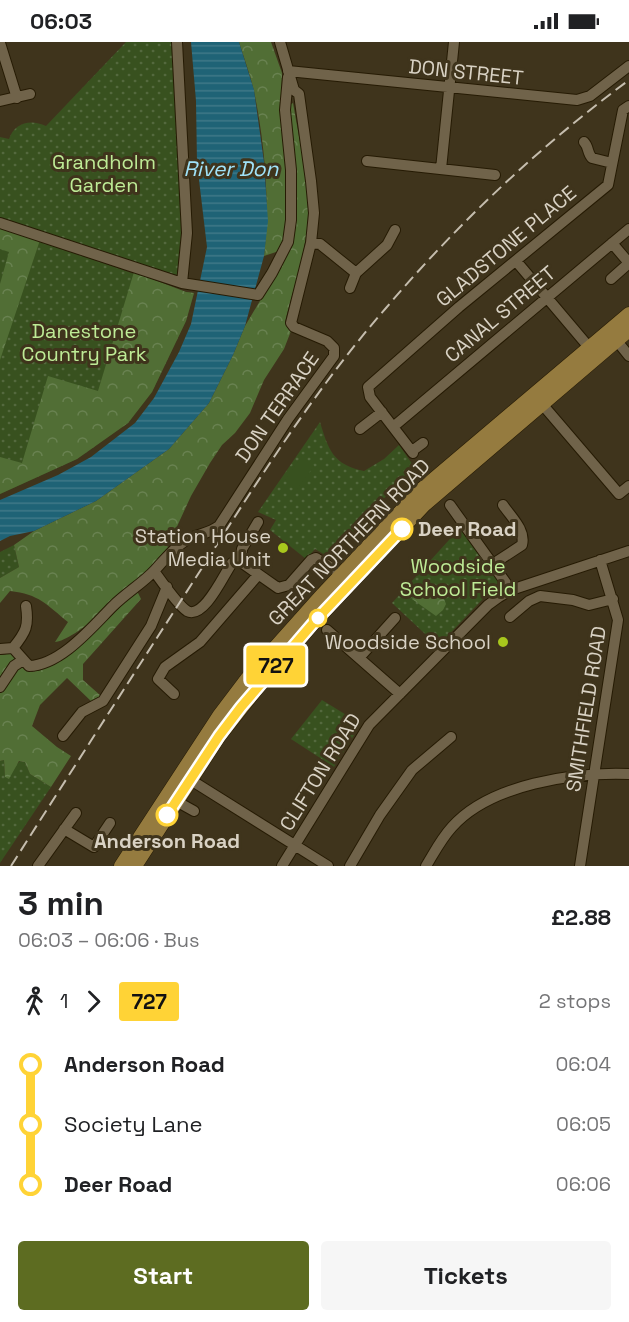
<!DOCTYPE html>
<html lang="en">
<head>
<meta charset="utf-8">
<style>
  :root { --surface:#fff; --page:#f6f6f6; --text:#202124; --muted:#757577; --accent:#5d6c21 }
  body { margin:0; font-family:"Space Grotesk",sans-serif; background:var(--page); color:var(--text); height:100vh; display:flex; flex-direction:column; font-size:22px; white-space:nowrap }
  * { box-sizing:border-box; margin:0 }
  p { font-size:20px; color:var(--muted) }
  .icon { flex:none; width:33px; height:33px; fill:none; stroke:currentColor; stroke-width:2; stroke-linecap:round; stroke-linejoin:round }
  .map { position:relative; height:824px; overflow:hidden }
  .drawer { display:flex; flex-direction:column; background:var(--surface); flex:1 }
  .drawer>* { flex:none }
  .badge { padding:0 12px; border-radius:4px; font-size:21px; line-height:39px }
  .map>.badge { position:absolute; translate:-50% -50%; box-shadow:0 0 0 3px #fff }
  .legs { display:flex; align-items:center; gap:9px; height:66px; padding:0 18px; font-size:20px }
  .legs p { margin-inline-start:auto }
  .summary { display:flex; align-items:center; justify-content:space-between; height:102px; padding:0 18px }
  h1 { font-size:33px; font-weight:800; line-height:45px }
  .button { display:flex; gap:12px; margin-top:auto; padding:12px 18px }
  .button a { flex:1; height:69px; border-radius:6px; background:var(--accent); color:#fff; font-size:24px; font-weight:800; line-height:69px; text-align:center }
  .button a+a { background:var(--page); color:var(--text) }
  ul { padding:0 18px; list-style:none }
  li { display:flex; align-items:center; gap:21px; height:60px; font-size:22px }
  li i { display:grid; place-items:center; width:9px; height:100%; margin:0 8px; background:currentColor }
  li i::after { content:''; width:15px; height:15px; margin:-8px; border:4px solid; border-radius:50%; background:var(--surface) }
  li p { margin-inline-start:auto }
  li:first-child i { background:linear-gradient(#0000 50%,currentColor 0) }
  li:last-child i { background:linear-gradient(currentColor 50%,#0000 0) }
  .status { display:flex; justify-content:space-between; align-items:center; height:42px; padding:0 30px; background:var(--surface); direction:ltr }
  .status svg { height:16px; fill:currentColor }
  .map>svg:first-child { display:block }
  .grass { fill:url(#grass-dots) }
  .forest { fill:url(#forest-crowns) }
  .pitch { fill:#38511f }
  .water { fill:url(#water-rules) }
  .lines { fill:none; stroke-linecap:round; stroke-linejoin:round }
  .minor-casing { stroke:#261b04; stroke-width:12 }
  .major-casing { stroke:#261b04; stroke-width:15 }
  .minor { stroke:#70634a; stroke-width:10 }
  .major { stroke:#957b3f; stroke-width:14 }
  .rail { stroke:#c5bdae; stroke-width:2; stroke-dasharray:12 6; stroke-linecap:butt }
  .line-1-casing { stroke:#fff; stroke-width:14 }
  .line-1 { stroke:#ffd336; stroke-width:9 }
  .stop-1-dot { fill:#fff; stroke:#ffd336; stroke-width:3 }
  .poi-dot { fill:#a8c71d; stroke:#3f341c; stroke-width:2 }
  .labels { text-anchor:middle; stroke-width:6; stroke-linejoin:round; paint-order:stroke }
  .street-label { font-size:20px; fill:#d9d2c4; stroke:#3f341c }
  .park-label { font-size:20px; fill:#beeb96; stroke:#3f341c }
  .stop-label { font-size:20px; font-weight:bold; fill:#d9d2c4; stroke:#3f341c; text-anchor:start }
  .poi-label { font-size:20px; fill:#d9d2c4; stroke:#3f341c; text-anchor:end }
  .water-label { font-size:21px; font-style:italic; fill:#a0e2f8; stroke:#3f341c }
</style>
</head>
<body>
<div class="status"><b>06:03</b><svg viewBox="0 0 49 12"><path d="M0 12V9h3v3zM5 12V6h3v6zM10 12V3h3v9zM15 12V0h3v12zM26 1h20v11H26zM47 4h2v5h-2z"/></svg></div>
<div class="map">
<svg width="629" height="824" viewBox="0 0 629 824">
  <defs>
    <pattern id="grass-dots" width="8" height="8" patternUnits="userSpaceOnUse" patternTransform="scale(1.5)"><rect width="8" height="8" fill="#38511f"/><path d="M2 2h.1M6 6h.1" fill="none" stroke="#54693e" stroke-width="1.8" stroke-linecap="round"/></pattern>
    <pattern id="forest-crowns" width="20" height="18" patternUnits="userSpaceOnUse" patternTransform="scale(1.5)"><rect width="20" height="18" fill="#516e35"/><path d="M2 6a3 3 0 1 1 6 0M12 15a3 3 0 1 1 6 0" fill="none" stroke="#698251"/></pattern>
    <pattern id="water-rules" width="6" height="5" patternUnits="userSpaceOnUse" patternTransform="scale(1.5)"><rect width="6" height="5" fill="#1f6376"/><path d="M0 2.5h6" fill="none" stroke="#3f7888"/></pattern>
  </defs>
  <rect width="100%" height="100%" fill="#3f341c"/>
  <path class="grass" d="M126,0h46l10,189 -5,44 -43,-12 -134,-45v-81l9,2c6,-17 22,-20 37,-13z
    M0,185l186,65 8,1 -8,28 -34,71 -24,31 -51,36 -77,35z
    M320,380c8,27 13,43 44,49l20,-12 15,-14 16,23 -50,49 -33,42 -17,-10 -9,10 -36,-29 6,-10 -18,-8z
    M458,488l6,1 36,50 -62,65 -46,-43z
    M14,503l5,22 -19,11v-26z
    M322,658l39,24 -27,43 -43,-28z
    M4,718l1,16 15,-15 5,1 5,12 21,13 -51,76v-102z"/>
  <path class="forest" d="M239,0h32l11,31 -1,33 6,55 -2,77 -6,13 -15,5c6,-53 1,-112 -10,-165 -4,-17 -10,-33 -15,-49z
    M293,61c6,36 15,73 15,110 0,33 -15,76 -23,109l6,9 -7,18 -20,31 -14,33 -15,20 -13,12 -12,18 -19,33 -17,37 -9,10 3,4c-8,8 -14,17 -21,25 -16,16 -72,69 -92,70l13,-20c-21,-17 -29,-28 -58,-31l-10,12v-25l19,-11 -5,-22 20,-14 62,-30 73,-52 40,-46 24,-48 12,-29 25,-42 21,-44 -3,-134z
    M0,185l40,13 -40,120v-76l9,-32 -9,-3z
    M134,230l52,20 8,1 -8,28 -34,71 -24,31 -51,36 -77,35v-37l22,6 26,-87 50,15z
    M427,545l17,12 2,5 -3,6 -7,6 -24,-17 6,-10z
    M137,549l4,8 -58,65v16l18,16 -9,6 -25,-24 -27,27 -8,21 25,21 14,9 -20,31 -21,-13 -5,-12 -6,-1 -10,18 -4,-2 -1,-17 -4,1v-106l14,-2 10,14 8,5c36,-7 78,-57 105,-81z"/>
  <path class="pitch" d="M302,414l12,10 -17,23 -12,-9z"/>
  <path class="water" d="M191,0h48l15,48 10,72 4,59 -4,35 -19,70 -12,29 -24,48 -40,46 -73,52 -62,30 -24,5 -10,5v-41l58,-25 33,-18 44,-34 19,-25 25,-46 12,-28 16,-77 -10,-84 -1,-62z"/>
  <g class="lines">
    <defs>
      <path id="minor" d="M177,0l10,191 -5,50
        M0,1l17,55
        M288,29l289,29 13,-4 39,-30
        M0,59l30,-7
        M584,100c5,5 3,11 8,16l20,5
        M367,119l128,14
        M441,127l13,-127
        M0,181l182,60 76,12 14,-22 16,-31 3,-22v-50l-6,-60 3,-33
        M311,201l9,1 36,29 31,-28 8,-15
        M612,201l17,20
        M516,219l77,91
        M611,237l18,-16
        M350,246l6,-15
        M617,299l12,15
        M542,362l77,90 10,-8
        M393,385l236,-198
        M360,387l22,-17
        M412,409l11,-8
        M413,411l-43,-56 -2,-10 91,-80 149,-122 15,-75 6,-4
        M450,463l61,85
        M241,520l1,-13 16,-27
        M493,522l29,-19c4,-15 -11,-28 -19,-40
        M154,529c8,11 23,33 33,40 17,9 37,-37 45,-48l6,-3 40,28 11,-3 22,-25 5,-2 21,13 9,9
        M510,575l19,-16 11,-5 33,4 16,5 24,-6
        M327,588l73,64
        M13,606c13,-16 16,-22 13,-42
        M0,607l13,-1 16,18c32,-1 63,-39 84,-60 13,-13 30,-23 42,-36 9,-10 19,-22 30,-29 11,-7 24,-7 34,-15l69,-107 46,-63v-8l-7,-7 -33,-14 -3,-4 20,-80 3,-30 -3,-32 -12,-87 -5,-4 -14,-48
        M359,616l36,-40
        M0,645l14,-21 9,-6
        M174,652l-16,-15 7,-12 35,-25 58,-67
        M63,694l19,-24 21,-11 48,-75 16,-39
        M186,735l142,89
        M176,759l18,10
        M64,787l30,18 16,-24
        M38,824l38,-53
        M282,824l87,-141 119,-120 11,-8 12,-7 118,-39
        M350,824l30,-51 32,-45 39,-33
        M426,824c8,-13 15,-27 26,-39 38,-43 122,-55 177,-53
        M580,824l38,-246 -18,-60"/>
      <path id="major" d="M121,824l98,-150 28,-37 76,-85 98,-104 208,-176
        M135,824l84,-130 42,-53 54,-62 109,-116 205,-175"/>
    </defs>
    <use href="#minor" class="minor-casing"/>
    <use href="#major" class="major-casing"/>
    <use href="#minor" class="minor"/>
    <use href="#major" class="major"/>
    <path class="rail" d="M11,824c63,-99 127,-199 191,-298 57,-89 114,-180 184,-260 72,-85 153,-161 243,-228"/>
  </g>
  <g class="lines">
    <defs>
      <path id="line-1" d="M167,773l52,-79 22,-29 74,-86 87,-92"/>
    </defs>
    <use href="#line-1" class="line-1-casing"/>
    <use href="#line-1" class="line-1"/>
  </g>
  <g class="stop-1-dot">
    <circle cx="402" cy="487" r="10"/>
    <circle cx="318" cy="576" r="8"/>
    <circle cx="167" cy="773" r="10"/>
  </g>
  <g class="poi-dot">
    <circle cx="283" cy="506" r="6"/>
    <circle cx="503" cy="600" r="6"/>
  </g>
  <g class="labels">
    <g class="street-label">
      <text transform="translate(466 30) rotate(6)" y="7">DON STREET</text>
      <text transform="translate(506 204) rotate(-40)" y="7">GLADSTONE PLACE</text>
      <text transform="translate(500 272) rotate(-40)" y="7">CANAL STREET</text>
      <text transform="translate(277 365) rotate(-55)" y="7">DON TERRACE</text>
      <text transform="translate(349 500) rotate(-46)" y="7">GREAT NORTHERN ROAD</text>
      <text transform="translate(586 667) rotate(-81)" y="7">SMITHFIELD ROAD</text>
      <text transform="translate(320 730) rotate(-58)" y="7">CLIFTON ROAD</text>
    </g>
    <g class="park-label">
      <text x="104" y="127">Grandholm<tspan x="104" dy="23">Garden</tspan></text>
      <text x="84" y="296">Danestone<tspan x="84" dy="23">Country Park</tspan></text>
      <text x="458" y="531">Woodside<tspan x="458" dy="23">School Field</tspan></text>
    </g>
    <g class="stop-label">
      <text x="418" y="494">Deer Road</text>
      <text x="167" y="806" text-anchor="middle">Anderson Road</text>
    </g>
    <g class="poi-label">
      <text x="271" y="501">Station House<tspan x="271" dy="23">Media Unit</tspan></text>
      <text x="491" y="607">Woodside School</text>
    </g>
    <g class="water-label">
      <text x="231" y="134">River Don</text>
    </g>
  </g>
</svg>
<b class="badge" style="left:276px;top:623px;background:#ffd336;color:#111">727</b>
</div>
<section class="drawer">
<div class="summary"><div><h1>3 min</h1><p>06:03 – 06:06 · Bus</p></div><b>£2.88</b></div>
<div class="legs"><svg class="icon" aria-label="walk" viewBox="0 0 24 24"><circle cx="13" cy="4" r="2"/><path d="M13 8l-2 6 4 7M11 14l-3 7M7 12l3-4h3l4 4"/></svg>1<svg class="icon" aria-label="forward" viewBox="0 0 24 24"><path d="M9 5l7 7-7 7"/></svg><b class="badge" style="background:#ffd336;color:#111">727</b><p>2 stops</p></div>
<ul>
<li><i style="color:#ffd336"></i><b>Anderson Road</b><p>06:04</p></li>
<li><i style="color:#ffd336"></i><span>Society Lane</span><p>06:05</p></li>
<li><i style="color:#ffd336"></i><b>Deer Road</b><p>06:06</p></li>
</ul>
<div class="button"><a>Start</a><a>Tickets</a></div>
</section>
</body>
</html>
